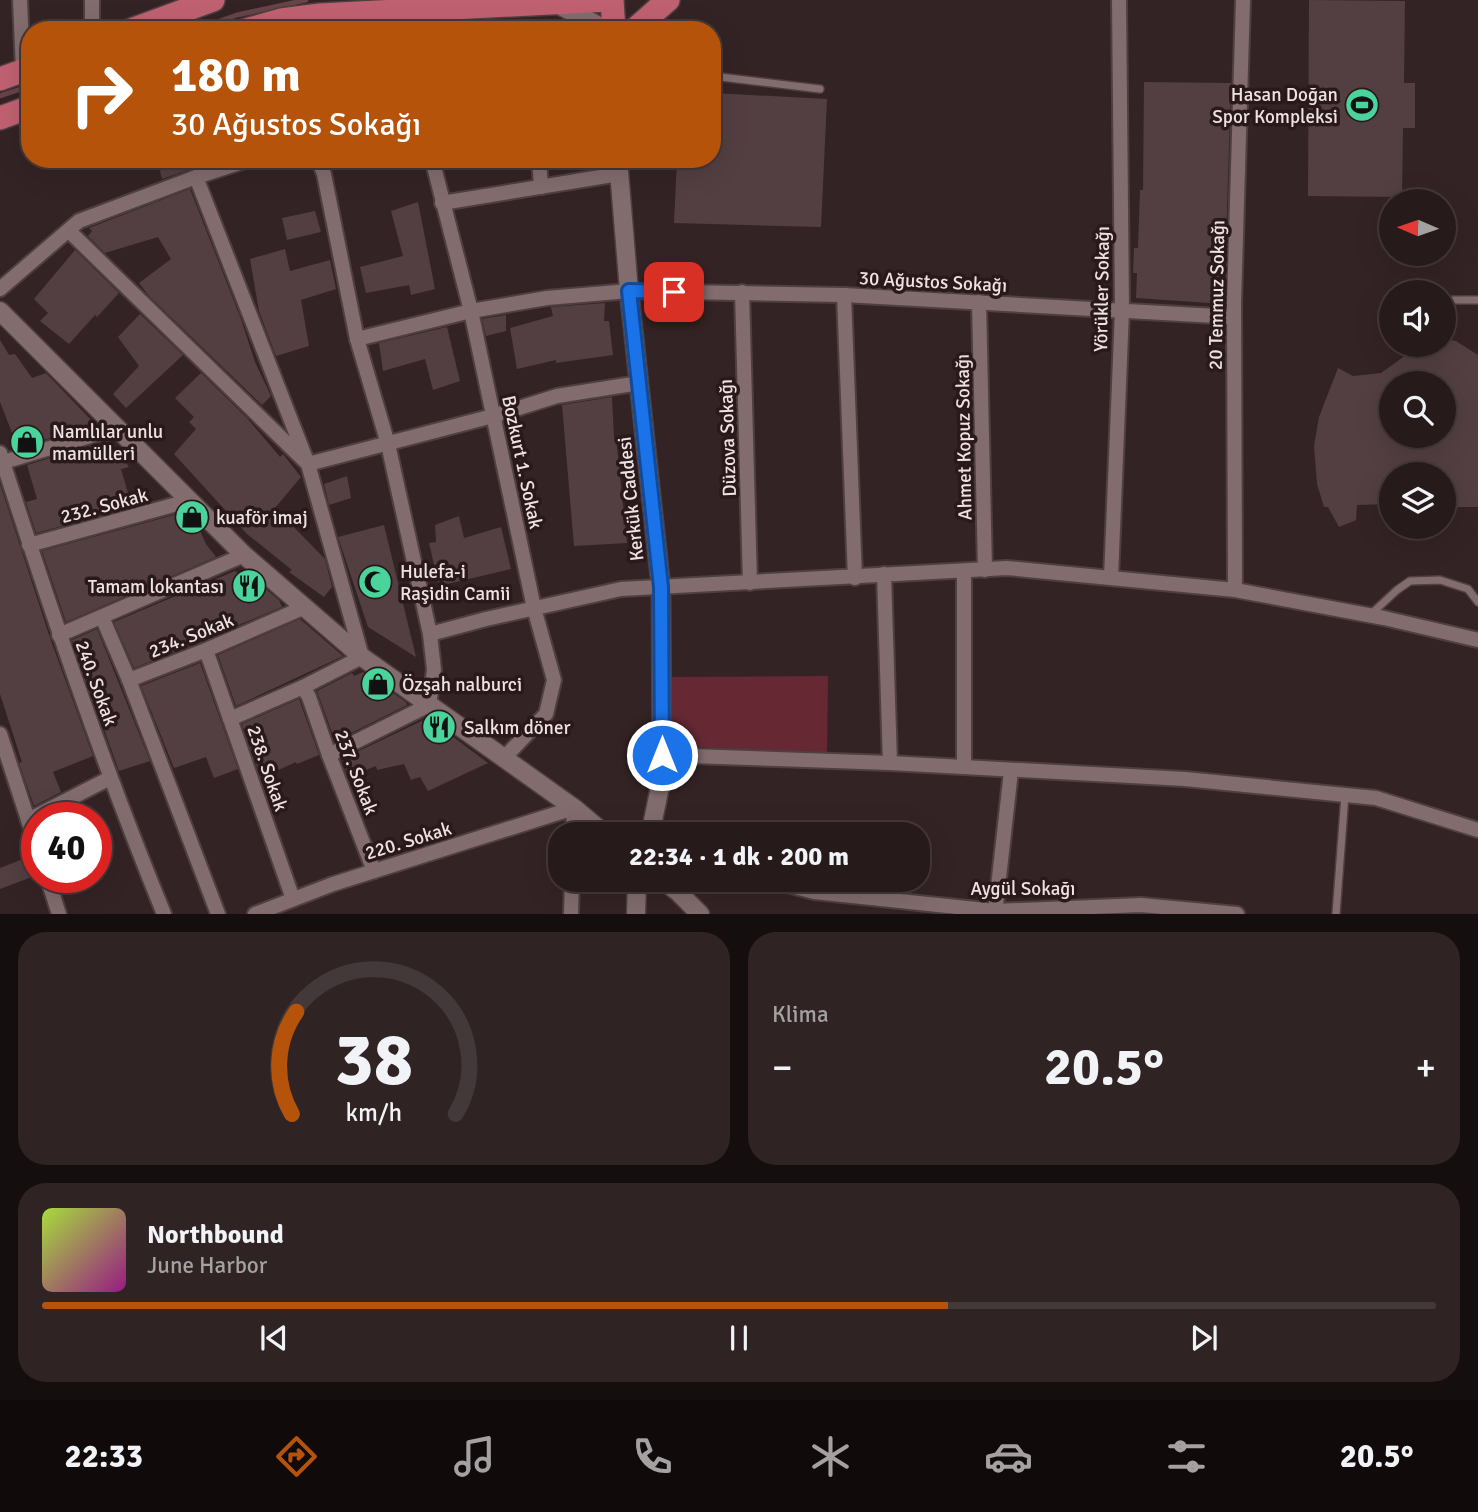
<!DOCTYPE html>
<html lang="tr">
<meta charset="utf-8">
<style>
:root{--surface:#271a1b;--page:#2f2324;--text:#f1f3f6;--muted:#a4a1a3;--line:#43383a;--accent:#b45309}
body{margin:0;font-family:Signika,sans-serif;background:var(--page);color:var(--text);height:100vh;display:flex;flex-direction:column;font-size:26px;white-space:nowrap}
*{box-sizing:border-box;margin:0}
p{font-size:23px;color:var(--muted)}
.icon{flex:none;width:38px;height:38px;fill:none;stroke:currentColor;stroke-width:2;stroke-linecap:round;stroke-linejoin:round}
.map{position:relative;height:914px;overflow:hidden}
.details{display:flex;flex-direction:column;gap:18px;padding:18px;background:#150e0f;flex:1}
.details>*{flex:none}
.banner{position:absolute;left:21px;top:21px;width:700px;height:147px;border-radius:28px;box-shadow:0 7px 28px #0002,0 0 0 2px var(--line);background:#b45309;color:#fff;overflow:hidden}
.needle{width:46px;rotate:272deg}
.fabs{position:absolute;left:1379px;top:189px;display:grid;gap:14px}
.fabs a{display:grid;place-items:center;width:77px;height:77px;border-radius:50%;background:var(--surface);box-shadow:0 7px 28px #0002,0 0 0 2px var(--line);font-size:35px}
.speed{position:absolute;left:21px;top:802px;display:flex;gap:14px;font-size:35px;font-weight:700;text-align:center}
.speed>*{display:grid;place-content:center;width:91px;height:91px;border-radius:50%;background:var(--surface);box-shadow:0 7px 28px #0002,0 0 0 2px var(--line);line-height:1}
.speed .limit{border:10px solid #d22;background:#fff;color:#111}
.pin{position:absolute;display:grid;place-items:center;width:60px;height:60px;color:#fff;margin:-30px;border-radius:14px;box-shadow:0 4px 10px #0006}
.me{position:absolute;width:77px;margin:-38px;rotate:0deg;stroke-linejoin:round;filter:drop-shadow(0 0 5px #0008)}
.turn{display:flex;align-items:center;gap:24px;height:147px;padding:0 35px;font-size:32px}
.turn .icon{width:91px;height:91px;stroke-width:2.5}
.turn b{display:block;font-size:49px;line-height:60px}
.big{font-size:52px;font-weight:700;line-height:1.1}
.details .widget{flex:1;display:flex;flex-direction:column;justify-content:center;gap:10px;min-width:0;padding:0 24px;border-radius:28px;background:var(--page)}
.details .dial{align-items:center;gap:0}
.dial svg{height:182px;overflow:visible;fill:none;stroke:var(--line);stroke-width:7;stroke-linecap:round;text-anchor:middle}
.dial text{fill:var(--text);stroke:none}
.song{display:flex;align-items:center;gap:21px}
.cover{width:84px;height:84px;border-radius:10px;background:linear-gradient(135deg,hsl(80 70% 55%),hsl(310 70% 35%))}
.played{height:7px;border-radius:4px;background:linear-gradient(90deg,var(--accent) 65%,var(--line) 65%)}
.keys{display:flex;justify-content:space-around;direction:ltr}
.heat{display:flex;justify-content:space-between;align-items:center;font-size:38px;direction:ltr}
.details .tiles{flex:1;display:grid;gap:18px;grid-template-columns:1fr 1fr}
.widget:last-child{grid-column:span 2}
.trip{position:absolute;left:548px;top:822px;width:382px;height:70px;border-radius:28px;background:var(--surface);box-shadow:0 7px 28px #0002,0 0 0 2px var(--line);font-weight:700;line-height:70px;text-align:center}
.dock{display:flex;height:112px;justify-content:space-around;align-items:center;background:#100a0b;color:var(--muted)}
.dock .icon{width:49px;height:49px}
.dock .on{color:var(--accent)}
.dock b{font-size:32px;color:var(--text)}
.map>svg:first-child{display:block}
.green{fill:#662933}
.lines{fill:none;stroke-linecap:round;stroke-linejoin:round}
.stream{stroke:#664449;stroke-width:5}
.building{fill:#533f41;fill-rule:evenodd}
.service-casing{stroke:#4e3f40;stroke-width:10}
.minor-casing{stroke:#4e3f40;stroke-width:18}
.tertiary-casing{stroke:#4e3f40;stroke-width:21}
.primary-casing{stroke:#4e3f40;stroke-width:26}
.service{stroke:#826c6e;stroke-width:7}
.minor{stroke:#826c6e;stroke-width:14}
.tertiary{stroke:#826c6e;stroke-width:18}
.primary{stroke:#c06171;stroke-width:23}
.route-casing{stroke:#114b97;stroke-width:18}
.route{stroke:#1a73e8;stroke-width:12}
.labels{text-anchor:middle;stroke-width:7;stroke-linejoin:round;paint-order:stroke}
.poi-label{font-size:19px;fill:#efe2e3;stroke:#2a191b;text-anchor:start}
.street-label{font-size:19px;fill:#efe2e3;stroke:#2a191b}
</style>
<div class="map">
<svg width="1478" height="914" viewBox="0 0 1478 914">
<rect width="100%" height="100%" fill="#342324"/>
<path class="green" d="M828,676L827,754L678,746L672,742L669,736L670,677Z"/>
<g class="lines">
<g class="stream">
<path d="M194,30L237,15L306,0"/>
<path d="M0,96L30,86"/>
</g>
</g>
<g class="building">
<path d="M1309,0L1405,1L1404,83H1415V128H1403L1402,197L1308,196Z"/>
<path d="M1144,82L1231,83L1224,304L1136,298L1137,273H1133L1134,248H1138L1140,190H1143Z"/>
<path d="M712,93L827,99L821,227L674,223L677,159H712Z"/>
<path d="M157,159H185L188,170L162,179Z"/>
<path d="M190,189L241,319L255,362L271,396L262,405L149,296L139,283L171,259L158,237L105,253L88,236L92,231L89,228Z"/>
<path d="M418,202L435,289L411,295L409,285L366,293L360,267L403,256L391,211Z"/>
<path d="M315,211L321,232L287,240L282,218Z"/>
<path d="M285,249L290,271L330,260L336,289L301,300L309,346L276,356L259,311L250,259Z"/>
<path d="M75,250L119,293L97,317L95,315L69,344L40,321L48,313L34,299Z"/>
<path d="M605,303L604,321H609L613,355L556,363V360L517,369L510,328L553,316L551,307Z"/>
<path d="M140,314L183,355L126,408L113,394L139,366L118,337Z"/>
<path d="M506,315V331L486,336L482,319Z"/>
<path d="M447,327L460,381L433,390L425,359L383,371L379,343Z"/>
<path d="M1444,339L1456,341L1478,355V507H1459L1444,513V474H1391V504L1357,505L1356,520L1339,527L1328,507H1324L1317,484L1314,446L1319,417L1338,368L1353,376L1381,373L1413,350L1427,345H1444ZM1391,383H1444V436H1391Z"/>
<path d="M0,340L9,355L15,354L32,378L46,373L95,424L18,448L0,402Z"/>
<path d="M201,373L247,418L280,457L283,454L301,477L275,508L325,559L332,587L324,597L289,572L292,570L247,534L174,454L196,429L189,422L194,417L175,398Z"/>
<path d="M612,397L614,438H616L627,543L574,546L562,405Z"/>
<path d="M108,441H111L129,467L121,469L132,507L36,533L26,502L37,499L27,465Z"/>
<path d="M347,476L351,498L329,505L324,484Z"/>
<path d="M0,484L50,638L93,756L53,772L61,792L34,806L19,763L22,762L0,694Z"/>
<path d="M185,512L197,524L206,544L216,557L66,622L42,551Z"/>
<path d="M459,516L464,538L501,527L511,569L439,586L429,543L436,542L435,525Z"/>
<path d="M384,525L416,657L368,627L338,537Z"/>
<path d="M235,571L255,588L261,585L279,600L282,607L134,668L114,622Z"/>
<path d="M300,619L343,656L236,706L218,655Z"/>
<path d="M97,629L150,761L119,771L72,640Z"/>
<path d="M200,663L238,769L214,778L206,757L174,768L141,686Z"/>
<path d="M363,672L406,702L407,705L335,741L317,691L352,673L354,676Z"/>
<path d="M299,699L319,755L297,764L296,762L261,778L242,724Z"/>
<path d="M428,718L488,763L428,791L420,777L411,780L404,764L377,770L376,766L348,777L342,759Z"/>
<path d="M31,856L37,875L0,889V868Z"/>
</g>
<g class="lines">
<g class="service-casing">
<g id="service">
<path d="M712,76L820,89"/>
<path d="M1453,300H1478"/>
<path d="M1370,615L1397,590L1410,581L1440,580L1468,589L1478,602"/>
<path d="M1336,914L1345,795"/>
</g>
</g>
<g class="minor-casing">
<g id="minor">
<path d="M20,0L23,71"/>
<path d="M397,13L401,30"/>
<path d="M92,30V0"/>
<path d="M318,159L324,174L357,339L388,444L430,634L434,670L429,705L329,755"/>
<path d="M432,159L471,311L534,608L554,680L546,714L504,758"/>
<path d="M539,159L541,187"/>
<path d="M196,177L308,464L362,657L303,687L230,719"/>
<path d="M442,203L619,174"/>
<path d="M69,231L308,464L493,416L557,396L639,383"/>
<path d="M0,289L79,221L196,177L251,159"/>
<path d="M742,292L750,583"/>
<path d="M844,295L855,578"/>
<path d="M979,302L985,570"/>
<path d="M357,339L471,311L547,298L629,291L844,295L1234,317"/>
<path d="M0,453C50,608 102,763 164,914"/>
<path d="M0,463L117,428"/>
<path d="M29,545L188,501"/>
<path d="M964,571V767"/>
<path d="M884,574L890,763"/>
<path d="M1111,578L1122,311L1119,0"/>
<path d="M1235,590L1234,303L1243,0"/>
<path d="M102,617L129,680L218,914"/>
<path d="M430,634L486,619L621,589L1007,568L1235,590L1384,618L1478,640"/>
<path d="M59,635L244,555"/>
<path d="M206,650L293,899"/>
<path d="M129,680L206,650L305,607"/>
<path d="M303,687L309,697L329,755L374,871"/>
<path d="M0,734L37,847"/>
<path d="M662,755L890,763L1185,779L1376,798L1478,830"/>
<path d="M28,820L110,778"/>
<path d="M47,877L59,914"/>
<path d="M769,880L814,892L995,911L1141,905L1237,914"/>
<path d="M255,914L333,884L574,808L573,835"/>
<path d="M571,914L572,880"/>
<path d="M995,914L1011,771"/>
</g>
</g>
<g class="tertiary-casing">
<g id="tertiary">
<path d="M555,3L599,26L602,30"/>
<path d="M618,159L629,291L661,587L662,777L650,835"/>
<path d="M0,311L244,555L362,657L574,808L606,835"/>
<path d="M663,880L678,892L700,914"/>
<path d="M636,914L637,880"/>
</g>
</g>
<g class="primary-casing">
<g id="primary">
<path d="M612,0L614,30"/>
<path d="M131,30L213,0"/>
<path d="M246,30L281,20L320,15L608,0"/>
<path d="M634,30L668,0"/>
<path d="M0,79L30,68"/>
<path d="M0,118L30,107"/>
</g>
</g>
<use href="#service" class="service"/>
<use href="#minor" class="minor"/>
<use href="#tertiary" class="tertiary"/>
<use href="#primary" class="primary"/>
</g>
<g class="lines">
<g class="route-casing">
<path id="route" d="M662,755L661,587L629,291L674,292"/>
</g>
<use href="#route" class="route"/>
</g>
<defs>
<g id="stadium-disc" transform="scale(1.75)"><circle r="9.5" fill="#4ad49c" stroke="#2a191b"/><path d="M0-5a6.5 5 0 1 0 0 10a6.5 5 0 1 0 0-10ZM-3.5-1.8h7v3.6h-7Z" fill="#111"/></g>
<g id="shop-disc" transform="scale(1.75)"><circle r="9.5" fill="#4ad49c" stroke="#2a191b"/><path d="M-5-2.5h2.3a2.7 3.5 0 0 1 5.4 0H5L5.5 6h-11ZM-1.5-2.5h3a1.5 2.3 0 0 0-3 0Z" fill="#111"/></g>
<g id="mosque-disc" transform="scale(1.75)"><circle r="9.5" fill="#4ad49c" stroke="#2a191b"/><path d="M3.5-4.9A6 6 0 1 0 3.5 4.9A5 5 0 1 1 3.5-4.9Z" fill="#111"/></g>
<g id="restaurant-disc" transform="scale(1.75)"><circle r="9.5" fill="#4ad49c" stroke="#2a191b"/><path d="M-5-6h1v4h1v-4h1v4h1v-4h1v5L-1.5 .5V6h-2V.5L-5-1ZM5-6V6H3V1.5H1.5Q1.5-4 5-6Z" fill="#111"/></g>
</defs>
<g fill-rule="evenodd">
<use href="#stadium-disc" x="1362" y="105"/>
<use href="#shop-disc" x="27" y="442"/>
<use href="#shop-disc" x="192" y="517"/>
<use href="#mosque-disc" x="375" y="582"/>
<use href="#restaurant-disc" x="249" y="586"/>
<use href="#shop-disc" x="378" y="684"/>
<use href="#restaurant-disc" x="439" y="727"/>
</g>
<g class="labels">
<g class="poi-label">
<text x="1338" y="101" text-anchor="end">Hasan Doğan<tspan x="1338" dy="22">Spor Kompleksi</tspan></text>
<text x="52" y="438">Namlılar unlu<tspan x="52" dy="22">mamülleri</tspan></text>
<text x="216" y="524">kuaför imaj</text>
<text x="400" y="578">Hulefa-i<tspan x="400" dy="22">Raşidin Camii</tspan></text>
<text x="224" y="593" text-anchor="end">Tamam lokantası</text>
<text x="402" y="691">Özşah nalburci</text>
<text x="464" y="734">Salkım döner</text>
</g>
<g class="street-label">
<text transform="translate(933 281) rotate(3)" y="7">30 Ağustos Sokağı</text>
<text transform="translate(1101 289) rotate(-89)" y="7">Yörükler Sokağı</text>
<text transform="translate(1216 295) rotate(-89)" y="7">20 Temmuz Sokağı</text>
<text transform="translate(963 437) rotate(-91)" y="7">Ahmet Kopuz Sokağı</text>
<text transform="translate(727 438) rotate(-92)" y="7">Düzova Sokağı</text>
<text transform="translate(523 462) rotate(78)" y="7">Bozkurt 1. Sokak</text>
<text transform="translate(630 499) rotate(-96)" y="7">Kerkük Caddesi</text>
<text transform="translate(104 505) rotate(-15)" y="7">232. Sokak</text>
<text transform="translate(191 635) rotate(-22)" y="7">234. Sokak</text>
<text transform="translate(97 683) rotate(70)" y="7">240. Sokak</text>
<text transform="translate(268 768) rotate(71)" y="7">238. Sokak</text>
<text transform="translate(357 772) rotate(69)" y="7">237. Sokak</text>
<text transform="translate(408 840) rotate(-17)" y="7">220. Sokak</text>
<text x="1023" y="895">Aygül Sokağı</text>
</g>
</g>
</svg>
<div class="fabs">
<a><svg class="needle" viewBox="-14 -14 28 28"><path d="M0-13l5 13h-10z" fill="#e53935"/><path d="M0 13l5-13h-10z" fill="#a4a1a3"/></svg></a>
<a><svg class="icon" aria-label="sound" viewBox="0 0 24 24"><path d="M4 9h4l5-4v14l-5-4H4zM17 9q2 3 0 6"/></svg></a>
<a><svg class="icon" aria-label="search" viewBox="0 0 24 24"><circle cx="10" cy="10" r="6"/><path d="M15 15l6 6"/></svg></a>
<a><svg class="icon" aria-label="layers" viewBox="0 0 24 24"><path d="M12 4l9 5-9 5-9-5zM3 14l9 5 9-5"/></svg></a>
</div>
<div class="speed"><div class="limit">40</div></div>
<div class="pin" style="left:674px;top:292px;background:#d93025"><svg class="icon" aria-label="arrive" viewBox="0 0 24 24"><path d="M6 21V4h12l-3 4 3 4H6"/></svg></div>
<svg class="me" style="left:662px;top:755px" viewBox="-20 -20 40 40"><circle r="17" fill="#1a73e8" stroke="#fff" stroke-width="3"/><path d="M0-11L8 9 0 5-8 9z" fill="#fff"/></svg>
<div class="trip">22:34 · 1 dk · 200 m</div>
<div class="banner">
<div class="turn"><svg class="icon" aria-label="right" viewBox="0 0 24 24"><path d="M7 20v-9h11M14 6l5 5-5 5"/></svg><div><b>180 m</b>30 Ağustos Sokağı</div></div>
</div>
</div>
<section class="details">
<div class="tiles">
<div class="widget dial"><svg viewBox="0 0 100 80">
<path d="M14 69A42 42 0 1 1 86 69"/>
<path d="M14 69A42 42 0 0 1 16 24" stroke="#b45309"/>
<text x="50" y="56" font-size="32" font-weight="700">38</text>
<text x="50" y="72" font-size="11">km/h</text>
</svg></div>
<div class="widget"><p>Klima</p>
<div class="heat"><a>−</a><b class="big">20.5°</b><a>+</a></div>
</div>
<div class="widget">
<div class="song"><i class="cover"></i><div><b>Northbound</b><p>June Harbor</p></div></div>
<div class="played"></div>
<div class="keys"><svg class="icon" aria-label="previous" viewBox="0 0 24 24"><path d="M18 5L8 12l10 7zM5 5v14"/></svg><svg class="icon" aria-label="pause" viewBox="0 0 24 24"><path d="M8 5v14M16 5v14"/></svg><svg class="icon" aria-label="next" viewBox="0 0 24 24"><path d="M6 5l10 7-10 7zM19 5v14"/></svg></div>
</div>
</div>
</section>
<nav class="dock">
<b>22:33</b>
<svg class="icon on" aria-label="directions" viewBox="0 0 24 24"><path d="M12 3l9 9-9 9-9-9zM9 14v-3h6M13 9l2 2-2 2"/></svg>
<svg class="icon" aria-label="music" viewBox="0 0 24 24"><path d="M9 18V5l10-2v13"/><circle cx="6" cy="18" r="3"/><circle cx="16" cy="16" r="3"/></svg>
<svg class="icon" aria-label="phone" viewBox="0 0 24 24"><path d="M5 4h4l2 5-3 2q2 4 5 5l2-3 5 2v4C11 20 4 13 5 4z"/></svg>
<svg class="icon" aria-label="climate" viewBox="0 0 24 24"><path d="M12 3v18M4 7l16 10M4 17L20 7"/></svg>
<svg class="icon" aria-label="car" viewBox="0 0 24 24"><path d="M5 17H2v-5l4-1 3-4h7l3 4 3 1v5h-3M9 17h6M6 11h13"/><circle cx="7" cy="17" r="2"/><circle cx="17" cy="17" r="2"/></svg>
<svg class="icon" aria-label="filters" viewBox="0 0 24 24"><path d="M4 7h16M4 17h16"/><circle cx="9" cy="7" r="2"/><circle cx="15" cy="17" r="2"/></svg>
<b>20.5°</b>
</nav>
